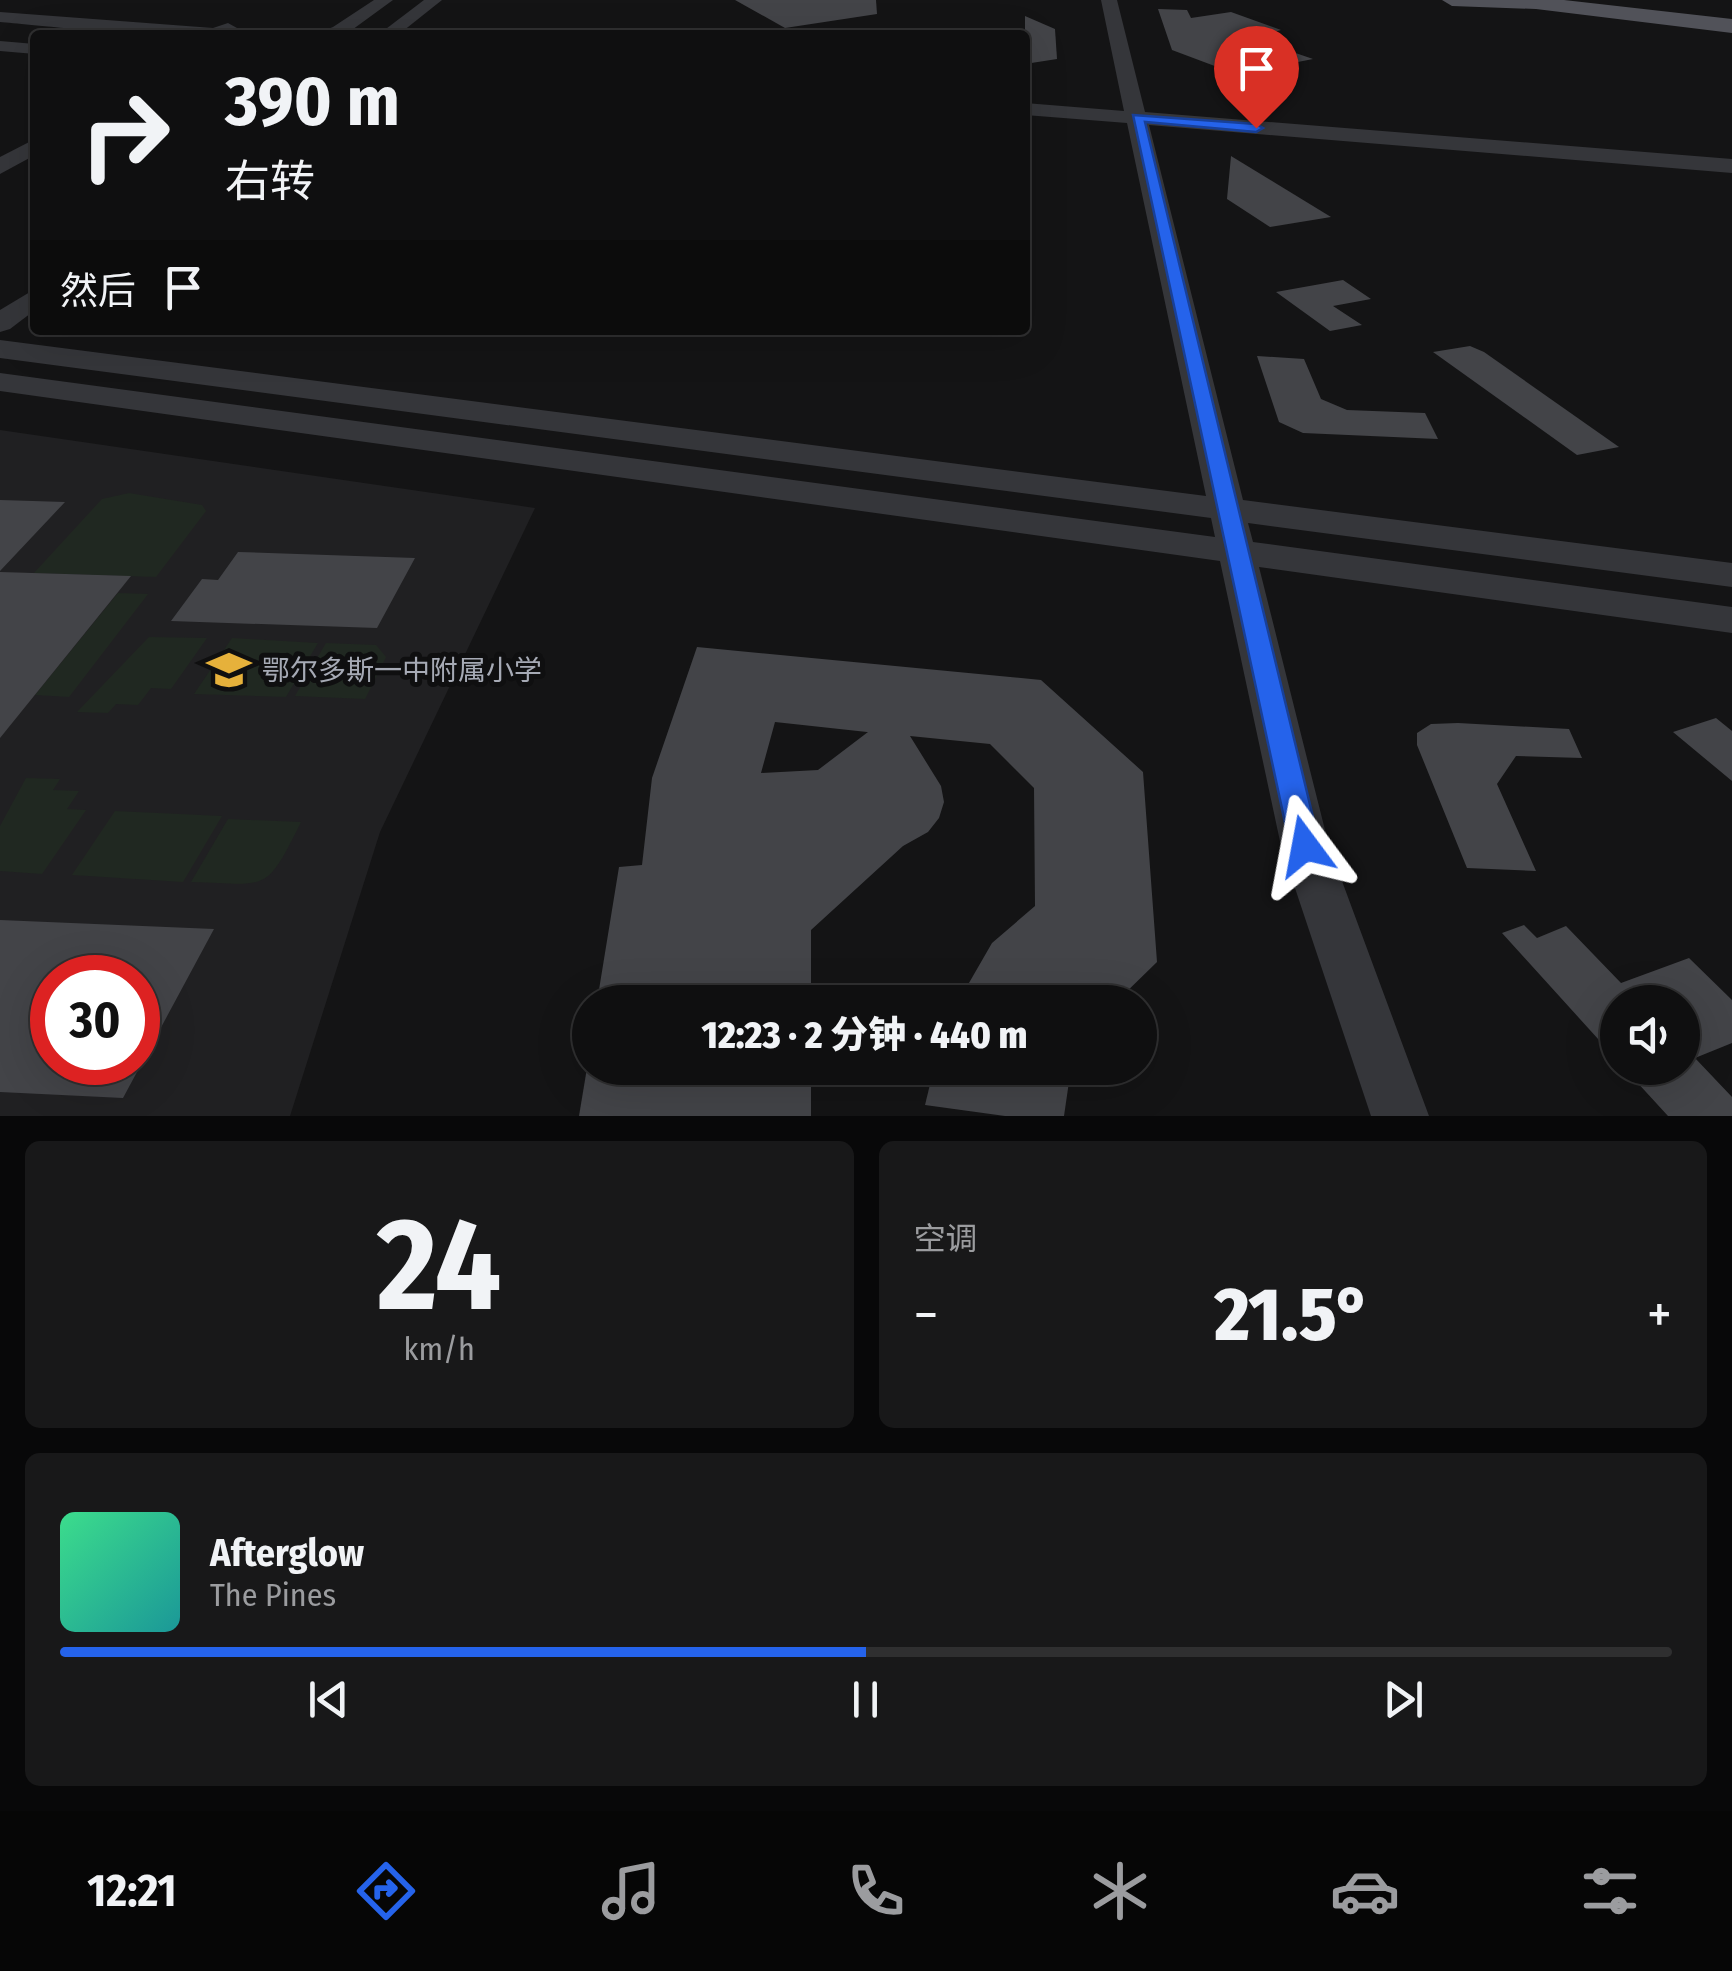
<!DOCTYPE html>
<html lang="zh">
<meta charset="utf-8">
<style>
:root{--surface:#0f0f10;--page:#181819;--text:#f1f3f6;--muted:#9b9c9f;--line:#2f2f30;--accent:#2563eb}
body{margin:0;font-family:"Fira Sans Condensed","Noto Sans SC",sans-serif;background:var(--page);color:var(--text);height:100vh;display:flex;flex-direction:column;font-size:38px;white-space:nowrap}
*{box-sizing:border-box;margin:0}
p{font-size:32px;color:var(--muted)}
.icon{flex:none;width:55px;height:55px;fill:none;stroke:currentColor;stroke-width:2;stroke-linecap:round;stroke-linejoin:round}
.map{position:relative;height:1116px;overflow:hidden}
.sheet{display:flex;flex-direction:column;gap:25px;padding:25px;background:#080809;flex:1}
.sheet>*{flex:none}
.banner{position:absolute;left:30px;top:30px;width:1000px;height:305px;border-radius:10px;box-shadow:0 10px 40px #0002,0 0 0 2px var(--line);background:#0f0f10;color:var(--text);overflow:hidden}
.controls{position:absolute;left:1600px;top:985px;display:grid;gap:20px}
.controls a{display:grid;place-items:center;width:100px;height:100px;border-radius:50%;background:var(--surface);box-shadow:0 10px 40px #0002,0 0 0 2px var(--line);font-size:50px}
.speed{position:absolute;left:30px;top:955px;display:flex;gap:20px;font-size:50px;font-weight:700;text-align:center}
.speed>*{display:grid;place-content:center;width:130px;height:130px;border-radius:50%;background:var(--surface);box-shadow:0 10px 40px #0002,0 0 0 2px var(--line);line-height:1}
.speed .limit{border:15px solid #d22;background:#fff;color:#111}
.pin{position:absolute;display:grid;place-items:center;width:85px;height:85px;color:#fff;margin:-102px -42px;border-radius:50% 50% 50% 0;rotate:-45deg;box-shadow:0 0 10px #0007}
.pin .icon{rotate:45deg}
.me{position:absolute;width:110px;margin:-55px;rotate:347deg;stroke-linejoin:round;filter:drop-shadow(0 0 8px #0008)}
.turn{display:flex;align-items:center;gap:35px;height:210px;padding:0 30px;font-size:45px}
.turn .icon{width:130px;height:130px;stroke-width:2.5}
.turn b{display:block;font-size:70px;line-height:85px}
.then{display:flex;align-items:center;height:95px;padding:0 30px;background:#0003;gap:20px;font-size:38px}
.big{font-size:75px;font-weight:800;line-height:1.1}
.sheet .tile{flex:1;display:flex;flex-direction:column;justify-content:center;gap:15px;min-width:0;padding:0 35px;border-radius:15px;background:var(--page)}
.sheet .dial{align-items:center;gap:0}
.dial b{font-size:130px;line-height:1}
.song{display:flex;align-items:center;gap:30px}
.cover{width:120px;height:120px;border-radius:15px;background:linear-gradient(135deg,hsl(150 70% 55%),hsl(180 70% 35%))}
.played{height:10px;border-radius:5px;background:linear-gradient(90deg,var(--accent) 50%,var(--line) 50%)}
.keys{display:flex;justify-content:space-around;direction:ltr}
.heat{display:flex;justify-content:space-between;align-items:center;font-size:55px;direction:ltr}
.sheet .tiles{flex:1;display:grid;gap:25px;grid-template-columns:1fr 1fr}
.tile:last-child{grid-column:span 2}
.trip{position:absolute;left:572px;top:985px;width:585px;height:100px;border-radius:50px;background:var(--surface);box-shadow:0 10px 40px #0002,0 0 0 2px var(--line);font-weight:800;line-height:100px;text-align:center}
.dock{display:flex;height:160px;justify-content:space-around;align-items:center;background:#060606;color:var(--muted)}
.dock .icon{width:70px;height:70px}
.dock .current{color:var(--accent)}
.dock b{font-size:45px;color:var(--text)}
.map>svg:first-child{display:block}
.built{fill:#202022;fill-rule:evenodd}
.green{fill:#202821}
.building{fill:#434448;fill-rule:evenodd}
.lines{fill:none;stroke-linecap:round;stroke-linejoin:round}
.minor{fill:#35363a;fill-rule:evenodd}
.major{fill:#515259;fill-rule:evenodd}
.route{fill:#2563eb;stroke:#184099;stroke-width:2.5}
.labels{text-anchor:middle;stroke-width:10;stroke-linejoin:round;paint-order:stroke}
.poi-label{font-size:28px;fill:#a6aab5;stroke:#0f0f10;text-anchor:start}
</style>
<div class="map">
<svg width="1732" height="1116" viewBox="0 0 1732 1116">
<rect width="100%" height="100%" fill="#141415"/>
<path class="built" d="M0,430L535,508L380,832L290,1116H0ZM52,978H138V1062H52Z"/>
<g class="green">
<path d="M129,493L202,505L206,511L156,577L34,573L102,499Z"/>
<path d="M118,593L148,594L69,697L35,695Z"/>
<path d="M149,637L207,638L171,689L151,688L138,705L116,704L108,713L77,712Z"/>
<path d="M232,638L317,643H318L286,697L194,694Z"/>
<path d="M326,643L376,645L386,657L365,699L295,696Z"/>
<path d="M26,778L60,779L53,790L79,791L67,809L86,810L42,874L0,871V826Z"/>
<path d="M115,811L222,816L183,882L72,875Z"/>
<path d="M228,819L301,822C265,895 268,884 191,882Z"/>
</g>
<g class="building">
<path d="M735,0H876L877,14L785,28Z"/>
<path d="M1158,9L1187,10L1191,18L1231,12L1281,30L1252,38L1313,59L1236,74L1172,50Z"/>
<path d="M1025,16L1055,29L1057,59L1025,64Z"/>
<path d="M1231,156L1331,217L1270,227L1227,199Z"/>
<path d="M1343,280L1371,299L1333,306L1362,325L1330,331L1276,292Z"/>
<path d="M1470,346L1484,352L1619,447L1577,455L1433,352Z"/>
<path d="M1257,356L1304,359L1321,399L1347,410L1425,413L1438,439L1303,433L1279,422Z"/>
<path d="M0,500L65,502L0,571Z"/>
<path d="M238,552L415,558L377,628L171,621L202,579L218,580Z"/>
<path d="M0,572L131,576L0,738Z"/>
<path d="M697,647L1041,680L1143,772L1157,962L1116,1002H958L992,943L1035,906L1034,788L990,744L910,736L941,786L944,802L939,818L928,832L903,846L811,930V1002H597L619,867L642,865L652,778ZM775,722L867,732H868L818,770L761,773Z"/>
<path d="M1716,718L1732,731V781L1673,732Z"/>
<path d="M1458,723L1569,729L1582,758L1516,756L1497,784L1536,871L1467,868L1417,745V733L1431,724Z"/>
<path d="M0,920L214,929L123,1098L0,1092ZM52,978H138V1062H52Z"/>
<path d="M1524,925L1537,938L1566,926L1621,983L1689,958L1732,1000V1043L1695,1058L1732,1097V1116H1668L1624,1068H1682V1002H1618V1061L1502,933Z"/>
<path d="M587,1068H811V1116H579Z"/>
<path d="M934,1068H1071L1064,1116H1005L925,1105Z"/>
</g>
<g class="lines">
<g class="minor">
<path d="M374,0H393L345,35H312L333,27Z"/>
<path d="M424,0H442L398,35H378Z"/>
<path d="M1101,0H1117L1145,112L1732,159V173L1149,125L1243,500L1732,563V587L1248,523L1253,542L1732,607V633L1259,567L1329,846L1429,1116H1371L1281,846L1220,561L0,391V373L1215,537L1211,518L0,358V340L1206,496L1127,123L1025,115V103L1124,111Z"/>
<path d="M0,12L213,28L228,23L237,28C215,46 38,25 0,22Z"/>
<path d="M0,41L35,44V54L0,51Z"/>
<path d="M35,139V155L0,174V157Z"/>
<path d="M35,289V310L10,329L0,332V310Z"/>
</g>
<path class="major" d="M1442,0H1564L1732,19V33L1536,9L1452,6Z"/>
</g>
<path class="route" d="M1133,115L1256,124L1263,128L1256,132L1145,122L1320,846L1315,855L1305,858L1295,855L1290,846Z"/>
<defs>
<g id="school-bare" transform="scale(3.45)"><path d="M0-5L7-2L0 1L-7-2ZM-4 1L0 2.5L4 1V4Q0 6-4 4Z" fill="#e6b13b" stroke="#0f0f10" stroke-width="2.5" paint-order="stroke"/></g>
</defs>
<g fill-rule="evenodd">
<use href="#school-bare" x="229" y="670"/>
</g>
<g class="labels">
<g class="poi-label">
<text x="262" y="680">鄂尔多斯一中附属小学</text>
</g>
</g>
</svg>
<div class="controls">
<a><svg class="icon" aria-label="sound" viewBox="0 0 24 24"><path d="M4 9h4l5-4v14l-5-4H4zM17 9q2 3 0 6"/></svg></a>
</div>
<div class="speed"><div class="limit">30</div></div>
<div class="pin" style="left:1256px;top:128px;background:#d93025"><svg class="icon" aria-label="arrive" viewBox="0 0 24 24"><path d="M6 21V4h12l-3 4 3 4H6"/></svg></div>
<svg class="me" style="left:1305px;top:846px" viewBox="-20 -20 40 40"><path d="M0-17L14 15 0 8-14 15z" fill="#2563eb" stroke="#fff" stroke-width="4"/></svg>
<div class="trip">12:23 · 2 分钟 · 440 m</div>
<div class="banner">
<div class="turn"><svg class="icon" aria-label="right" viewBox="0 0 24 24"><path d="M7 20v-9h11M14 6l5 5-5 5"/></svg><div><b>390 m</b>右转</div></div>
<div class="then">然后<svg class="icon" aria-label="arrive" viewBox="0 0 24 24"><path d="M6 21V4h12l-3 4 3 4H6"/></svg></div>
</div>
</div>
<section class="sheet">
<div class="tiles">
<div class="tile dial"><b>24</b><p>km/h</p></div>
<div class="tile"><p>空调</p>
<div class="heat"><a>−</a><b class="big">21.5°</b><a>+</a></div>
</div>
<div class="tile">
<div class="song"><i class="cover"></i><div><b>Afterglow</b><p>The Pines</p></div></div>
<div class="played"></div>
<div class="keys"><svg class="icon" aria-label="previous" viewBox="0 0 24 24"><path d="M18 5L8 12l10 7zM5 5v14"/></svg><svg class="icon" aria-label="pause" viewBox="0 0 24 24"><path d="M8 5v14M16 5v14"/></svg><svg class="icon" aria-label="next" viewBox="0 0 24 24"><path d="M6 5l10 7-10 7zM19 5v14"/></svg></div>
</div>
</div>
</section>
<nav class="dock">
<b>12:21</b>
<svg class="icon current" aria-label="directions" viewBox="0 0 24 24"><path d="M12 3l9 9-9 9-9-9zM9 14v-3h6M13 9l2 2-2 2"/></svg>
<svg class="icon" aria-label="music" viewBox="0 0 24 24"><path d="M9 18V5l10-2v13"/><circle cx="6" cy="18" r="3"/><circle cx="16" cy="16" r="3"/></svg>
<svg class="icon" aria-label="phone" viewBox="0 0 24 24"><path d="M5 4h4l2 5-3 2q2 4 5 5l2-3 5 2v4C11 20 4 13 5 4z"/></svg>
<svg class="icon" aria-label="climate" viewBox="0 0 24 24"><path d="M12 3v18M4 7l16 10M4 17L20 7"/></svg>
<svg class="icon" aria-label="car" viewBox="0 0 24 24"><path d="M5 17H2v-5l4-1 3-4h7l3 4 3 1v5h-3M9 17h6M6 11h13"/><circle cx="7" cy="17" r="2"/><circle cx="17" cy="17" r="2"/></svg>
<svg class="icon" aria-label="filters" viewBox="0 0 24 24"><path d="M4 7h16M4 17h16"/><circle cx="9" cy="7" r="2"/><circle cx="15" cy="17" r="2"/></svg>
</nav>
